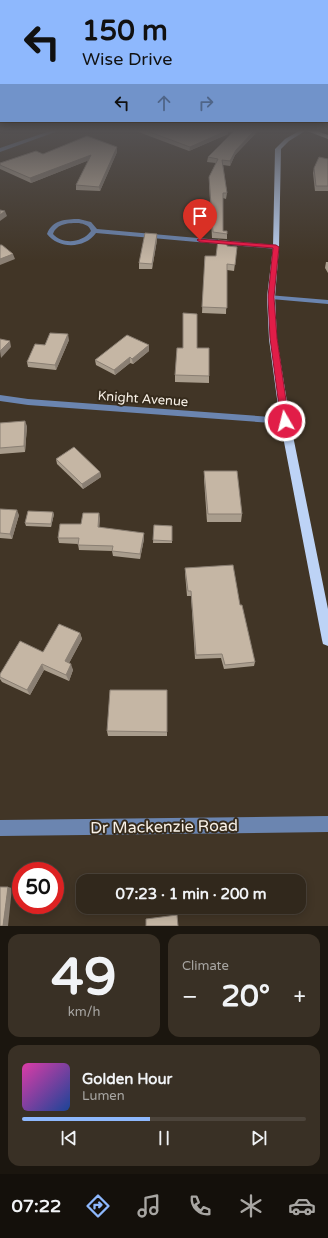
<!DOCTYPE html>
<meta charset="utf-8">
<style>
:root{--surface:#31281c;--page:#393025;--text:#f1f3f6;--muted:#a8a6a3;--line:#4c443b;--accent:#8eb8fd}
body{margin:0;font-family:"Varela Round",sans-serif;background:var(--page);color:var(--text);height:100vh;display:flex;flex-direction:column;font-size:15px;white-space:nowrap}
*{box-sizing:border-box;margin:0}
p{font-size:13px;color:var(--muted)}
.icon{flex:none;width:22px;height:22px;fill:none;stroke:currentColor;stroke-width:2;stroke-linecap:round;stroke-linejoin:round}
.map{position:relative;height:926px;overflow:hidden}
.side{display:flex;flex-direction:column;gap:8px;padding:8px;background:#1b160f;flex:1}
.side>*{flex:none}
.top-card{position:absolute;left:0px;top:0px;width:328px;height:122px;box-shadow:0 2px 10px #0003,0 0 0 1px var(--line);background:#8eb8fd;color:#111;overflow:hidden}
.speed{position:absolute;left:12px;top:862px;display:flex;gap:8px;font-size:20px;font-weight:700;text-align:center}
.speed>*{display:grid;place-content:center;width:52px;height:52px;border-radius:50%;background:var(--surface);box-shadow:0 2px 10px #0003,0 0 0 1px var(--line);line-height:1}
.speed .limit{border:6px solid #d22;background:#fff;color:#111}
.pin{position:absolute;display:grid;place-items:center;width:34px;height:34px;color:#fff;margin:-41px -17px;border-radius:50% 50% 50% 0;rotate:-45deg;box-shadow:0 0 4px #0007}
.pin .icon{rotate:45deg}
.me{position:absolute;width:44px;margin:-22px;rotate:352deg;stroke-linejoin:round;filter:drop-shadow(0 0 3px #0008)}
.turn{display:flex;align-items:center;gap:14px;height:84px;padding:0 16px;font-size:18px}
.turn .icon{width:52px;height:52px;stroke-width:2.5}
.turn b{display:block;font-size:28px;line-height:34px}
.lanes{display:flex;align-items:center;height:38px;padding:0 16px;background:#0003;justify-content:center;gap:20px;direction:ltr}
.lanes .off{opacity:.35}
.big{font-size:30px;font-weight:700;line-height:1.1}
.side .widget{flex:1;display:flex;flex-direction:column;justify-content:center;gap:6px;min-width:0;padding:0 14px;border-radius:12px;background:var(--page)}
.side .dial{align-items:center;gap:0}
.dial b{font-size:52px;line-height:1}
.song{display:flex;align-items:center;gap:12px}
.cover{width:48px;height:48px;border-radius:6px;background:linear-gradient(135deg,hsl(320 70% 55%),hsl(220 70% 35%))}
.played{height:4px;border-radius:2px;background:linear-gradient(90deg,var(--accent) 45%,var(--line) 45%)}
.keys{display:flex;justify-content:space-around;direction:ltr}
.heat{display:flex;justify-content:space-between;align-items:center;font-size:22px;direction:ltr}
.side .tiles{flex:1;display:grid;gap:8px;grid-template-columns:1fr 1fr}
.widget:last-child{grid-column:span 2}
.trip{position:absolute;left:76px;top:874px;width:230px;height:40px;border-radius:12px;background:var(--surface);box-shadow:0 2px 10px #0003,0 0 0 1px var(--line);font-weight:700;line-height:40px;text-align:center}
.tabs{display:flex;height:64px;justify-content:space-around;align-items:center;background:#14100b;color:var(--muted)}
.tabs .icon{width:28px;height:28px}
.tabs .current{color:var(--accent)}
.tabs b{font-size:18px;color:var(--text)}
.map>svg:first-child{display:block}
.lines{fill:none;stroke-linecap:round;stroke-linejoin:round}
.minor{fill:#6b85b0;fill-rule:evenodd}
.major{fill:#bdd3f6;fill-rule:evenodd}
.highway{fill:#efefef;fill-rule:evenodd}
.wall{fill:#a99d8d}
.shaded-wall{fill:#8a7f73}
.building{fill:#c5b6a4;stroke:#8a7f73}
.route{fill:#e11d48;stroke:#92132f}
.labels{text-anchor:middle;stroke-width:4;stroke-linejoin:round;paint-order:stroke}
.street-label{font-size:13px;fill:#f8f1e7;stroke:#362b1c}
.near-street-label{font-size:16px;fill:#f8f1e7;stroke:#362b1c}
</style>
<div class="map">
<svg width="328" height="926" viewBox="0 0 328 926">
<rect width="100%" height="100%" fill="#413526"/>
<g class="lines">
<g class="minor">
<path d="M50,131H58L0,152V148Z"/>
<path d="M79,219L91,222L97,229L276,245L279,247L276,249L96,233C85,249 58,249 47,234C52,220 66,219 79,219ZM79,223C84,224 89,225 91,231C82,243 63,245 53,234C57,223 69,223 79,223Z"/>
<path d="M268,295L328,300V304L271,299H268Z"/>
<path d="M0,395L28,399L285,418L290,421L285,424L28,405L0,401Z"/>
<path d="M328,816V832L0,836V820Z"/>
</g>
<path class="major" d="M299,131H305L289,141L281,149L279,247L275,297L277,339L290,421L328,609V646L323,644L322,640L280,421L269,339L267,297L273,247L275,149L285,139Z"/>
<path class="highway" d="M307,131H317L328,135V139Z"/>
</g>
<g class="wall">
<path d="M136,131H228V134L189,151Z"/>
<path d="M256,133L235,155L230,166L223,165L227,193L226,199L223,198V231H227V239L212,238L209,182V177L216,163L207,162L208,157Z"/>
<path d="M117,147V152L100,191L76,190V185L89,160L31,183L0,169V163L43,154Z"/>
<path d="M328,159V191H315L313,173L314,168Z"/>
<path d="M157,234V240L152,269H139V263Z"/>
<path d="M227,246L237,247L234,271L227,270L226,314L202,313L205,256H216Z"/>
<path d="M326,262H328V273L325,268Z"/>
<path d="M69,340L56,370L28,367L27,362L45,345Z"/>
<path d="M197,348L209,376V383L175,382V375Z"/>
<path d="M149,351L133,364L130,363L115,375L96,365L95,360Z"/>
<path d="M0,423L27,426L25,452L0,454Z"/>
<path d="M56,459L100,472L101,477L83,489L57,464Z"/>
<path d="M204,471L242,514L241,522H207L204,479Z"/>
<path d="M0,509L19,515L12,539L0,538Z"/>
<path d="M54,514L51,527L26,526L25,523Z"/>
<path d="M100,518L99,527L144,539L140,559L113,556L112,551L79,550L78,544L59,543L58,538L81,524Z"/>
<path d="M154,525L172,526V543H153Z"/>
<path d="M185,568L240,605L255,662L254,666L224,669L221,658L195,659L191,596H187L185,573Z"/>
<path d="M80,633L82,639L69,663L73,670L69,681L44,670L30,695L2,682L0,679V674Z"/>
<path d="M167,690V736H108L107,731Z"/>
</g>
<g class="shaded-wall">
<path d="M226,131H228V134L189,151L190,147Z"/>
<path d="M254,131H257L256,133L235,155L230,166V161L236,150Z"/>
<path d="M117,147V152L100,191L99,187Z"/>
<path d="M91,155L92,159L31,183L30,178Z"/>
<path d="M5,211L7,216L0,221V215Z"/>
<path d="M157,234V240L152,269V264Z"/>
<path d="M13,254L15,259L0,265V259Z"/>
<path d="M68,334L69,340L56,370L55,365Z"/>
<path d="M10,341L11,347L1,358L0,351Z"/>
<path d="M149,345V351L133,364L132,359Z"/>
<path d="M130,357V363L115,375L114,370Z"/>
<path d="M25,421L27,426L25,452L24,446Z"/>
<path d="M100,472L101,477L83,489L82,484Z"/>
<path d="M17,510L19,515L12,539L10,534Z"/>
<path d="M53,512L54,514L51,527V524Z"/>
<path d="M99,513L100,518L99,532L98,527Z"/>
<path d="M144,533V539L140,559V554Z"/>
<path d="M80,633L82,639L67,667L65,661Z"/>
<path d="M42,664L44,670L30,695L27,690Z"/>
<path d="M71,664L73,670L69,681L66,675Z"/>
<path d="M8,887L12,888L8,926H3Z"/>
</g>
<g class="building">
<path d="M147,131H226L190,147Z"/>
<path d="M234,131H254L236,150L230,161L222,160L227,193H223V231H227V234L213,232L209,177L218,159L208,157Z"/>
<path d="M87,136L117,147L99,187L76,185L91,155L30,178L0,165V163L36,151L43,154Z"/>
<path d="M319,157L328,159V186H316L314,168Z"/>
<path d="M0,210L5,211L0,215Z"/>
<path d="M145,233L157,234L152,264L139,263Z"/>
<path d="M218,240L227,241V246L237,247L235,265L227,264V308L202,307L205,256H216Z"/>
<path d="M0,245H2L13,254L0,259Z"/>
<path d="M183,313L197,314V348H209V376L175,375L177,348H183Z"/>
<path d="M50,333L68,334L55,365L27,362L35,344L45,345Z"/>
<path d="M127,335L149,345L132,359L130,357L114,370L95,360Z"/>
<path d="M0,339L10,341L0,351Z"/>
<path d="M25,421L24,446L0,448V423Z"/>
<path d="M74,447L100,472L82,484L56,459Z"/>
<path d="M204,471H237L242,514H208Z"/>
<path d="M0,509L17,510L10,534L0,533Z"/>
<path d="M28,511L53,512L51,524L25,523Z"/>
<path d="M83,513H99L98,527L144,533L140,554L112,551L113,546L78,545L79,538H58L60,524H81Z"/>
<path d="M154,525L172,526V541L153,540Z"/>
<path d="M233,565L240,605H242L255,662L225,665L222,654L196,655L191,591H188L185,568Z"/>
<path d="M59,624L80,633L65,661L71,664L66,675L42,664L27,690L0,677V674L20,641L43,652Z"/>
<path d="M110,690H167V732L107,731Z"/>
<path d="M0,887H8L3,926H0Z"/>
<path d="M177,915L178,926H146V919Z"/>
</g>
<linearGradient id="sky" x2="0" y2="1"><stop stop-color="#241d15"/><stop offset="0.5" stop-color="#545152"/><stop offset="1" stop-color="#545152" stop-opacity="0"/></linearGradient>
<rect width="328" height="261" fill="url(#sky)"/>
<path class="route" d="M198,239L276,245L279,247L274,297L277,338L289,421L288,423L285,424L281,421L270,338L268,297L273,248L200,242L197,240Z"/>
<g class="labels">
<g class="street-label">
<text transform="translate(143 398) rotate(4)" y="5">Knight Avenue</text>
</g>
<g class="near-street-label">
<text transform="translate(164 826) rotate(-1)" y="6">Dr Mackenzie Road</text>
</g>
</g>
</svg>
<div class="speed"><div class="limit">50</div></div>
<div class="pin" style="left:200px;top:240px;background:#d93025"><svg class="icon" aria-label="arrive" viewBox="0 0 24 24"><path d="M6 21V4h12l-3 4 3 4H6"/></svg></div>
<svg class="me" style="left:285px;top:421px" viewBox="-20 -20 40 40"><circle r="17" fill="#e11d48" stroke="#fff" stroke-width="3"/><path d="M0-11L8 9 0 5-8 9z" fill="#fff"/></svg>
<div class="trip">07:23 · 1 min · 200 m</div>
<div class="top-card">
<div class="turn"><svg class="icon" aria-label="left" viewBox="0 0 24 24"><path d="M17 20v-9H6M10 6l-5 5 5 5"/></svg><div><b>150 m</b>Wise Drive</div></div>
<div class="lanes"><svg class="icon" aria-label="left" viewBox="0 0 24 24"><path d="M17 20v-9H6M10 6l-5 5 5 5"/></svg><svg class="icon off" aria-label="ahead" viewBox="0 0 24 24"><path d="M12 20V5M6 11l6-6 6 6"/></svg><svg class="icon off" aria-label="right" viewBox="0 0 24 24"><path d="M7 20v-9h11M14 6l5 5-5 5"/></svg></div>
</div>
</div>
<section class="side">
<div class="tiles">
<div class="widget dial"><b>49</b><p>km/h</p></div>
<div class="widget"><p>Climate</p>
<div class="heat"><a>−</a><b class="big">20°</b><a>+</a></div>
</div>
<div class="widget">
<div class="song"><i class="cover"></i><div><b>Golden Hour</b><p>Lumen</p></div></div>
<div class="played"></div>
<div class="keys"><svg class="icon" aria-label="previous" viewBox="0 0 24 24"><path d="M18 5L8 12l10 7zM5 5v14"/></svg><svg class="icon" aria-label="pause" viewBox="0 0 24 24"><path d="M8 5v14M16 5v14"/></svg><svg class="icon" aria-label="next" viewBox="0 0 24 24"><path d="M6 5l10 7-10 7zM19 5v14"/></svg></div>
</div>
</div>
</section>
<nav class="tabs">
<b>07:22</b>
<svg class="icon current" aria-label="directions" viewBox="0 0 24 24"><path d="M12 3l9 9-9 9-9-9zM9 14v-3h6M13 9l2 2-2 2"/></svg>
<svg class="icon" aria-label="music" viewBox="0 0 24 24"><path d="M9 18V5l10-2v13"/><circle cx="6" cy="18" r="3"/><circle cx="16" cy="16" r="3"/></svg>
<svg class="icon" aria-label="phone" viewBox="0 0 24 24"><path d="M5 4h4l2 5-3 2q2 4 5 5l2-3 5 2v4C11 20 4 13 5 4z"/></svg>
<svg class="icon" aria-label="climate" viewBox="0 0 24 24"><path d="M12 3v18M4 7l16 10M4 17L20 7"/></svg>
<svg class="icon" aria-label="car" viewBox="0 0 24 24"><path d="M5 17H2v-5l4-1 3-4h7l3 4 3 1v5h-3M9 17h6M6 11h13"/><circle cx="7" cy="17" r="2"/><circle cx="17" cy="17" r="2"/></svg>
</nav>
